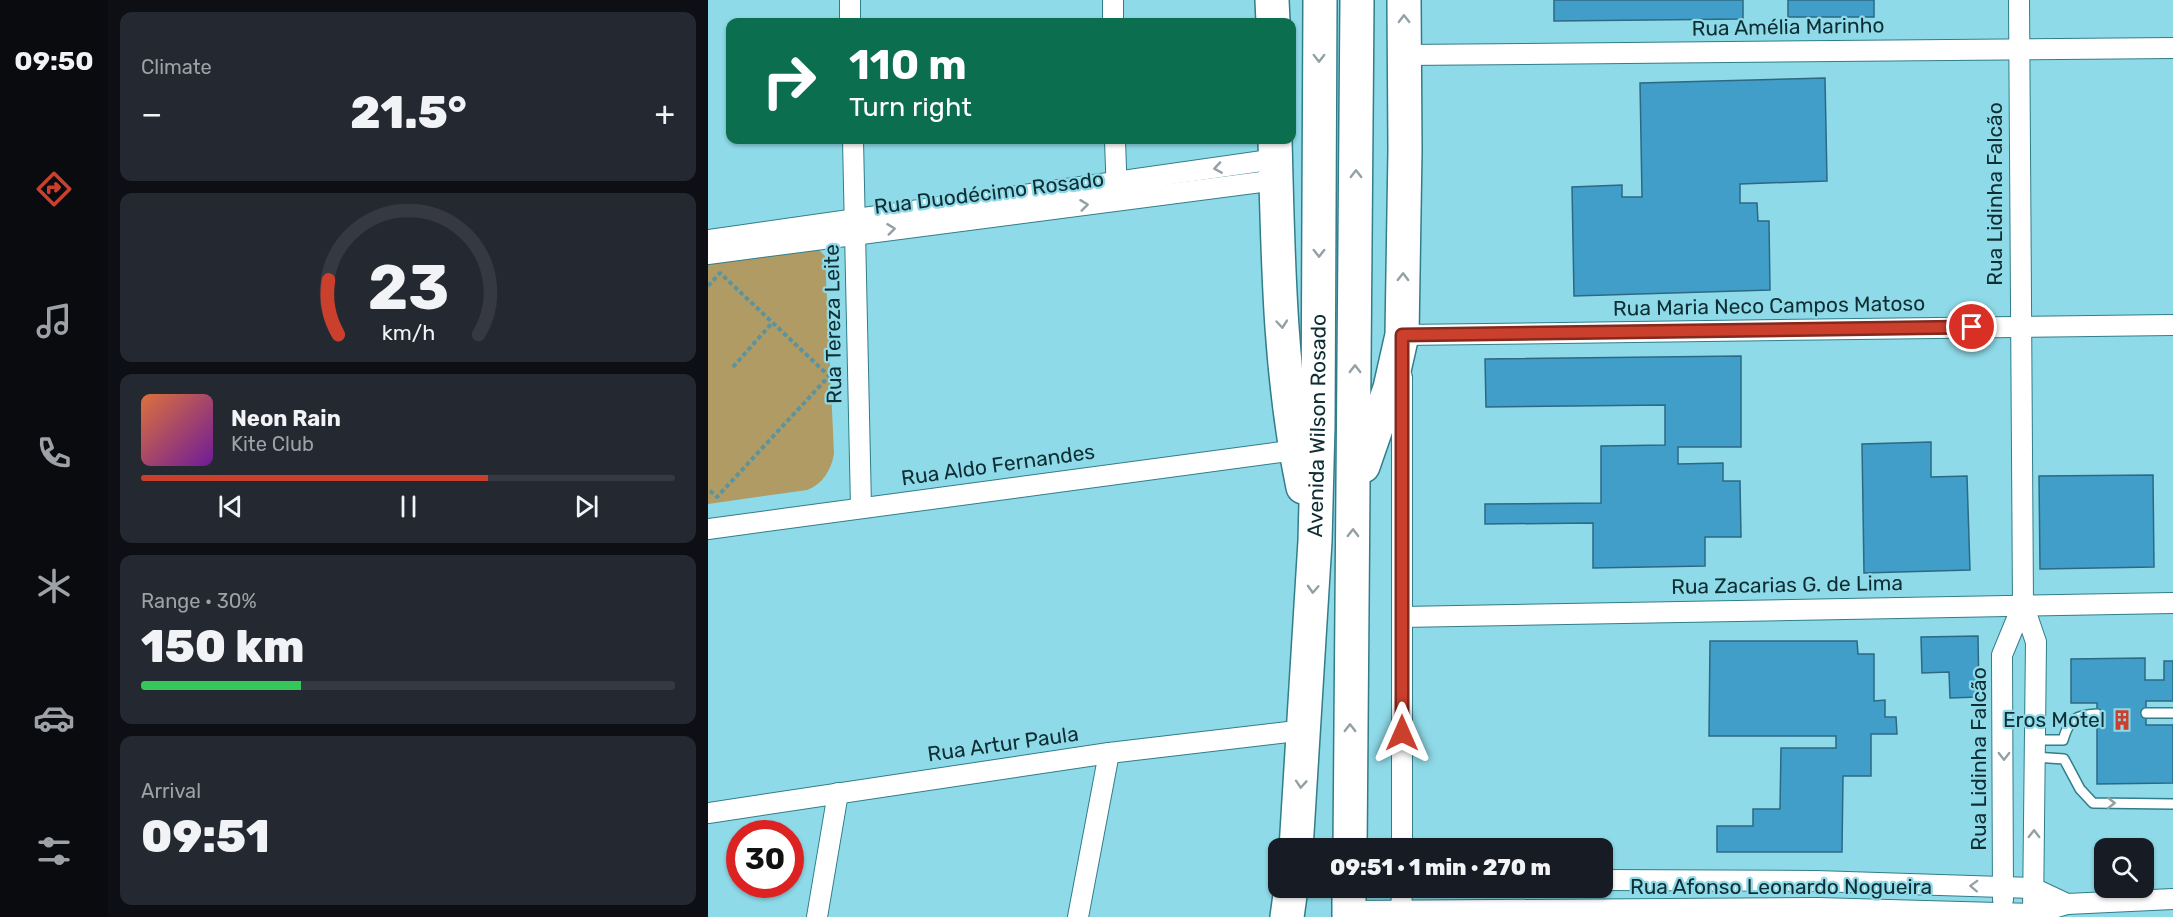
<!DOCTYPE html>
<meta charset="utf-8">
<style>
:root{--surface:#171b24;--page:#242831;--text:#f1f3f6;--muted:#9ea1a6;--line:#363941;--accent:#cb3f2d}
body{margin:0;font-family:Rubik,sans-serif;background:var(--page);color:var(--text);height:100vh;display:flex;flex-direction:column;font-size:22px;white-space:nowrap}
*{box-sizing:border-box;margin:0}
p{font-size:20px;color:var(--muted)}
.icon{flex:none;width:33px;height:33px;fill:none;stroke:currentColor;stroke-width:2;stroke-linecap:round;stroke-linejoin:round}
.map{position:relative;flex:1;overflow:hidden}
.side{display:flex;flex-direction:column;gap:12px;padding:12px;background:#0d0f14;width:600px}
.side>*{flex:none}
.banner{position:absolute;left:18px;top:18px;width:570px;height:126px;border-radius:12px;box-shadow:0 2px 4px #0004;background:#0b6e4f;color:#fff;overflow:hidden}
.fabs{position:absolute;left:1386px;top:838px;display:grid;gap:12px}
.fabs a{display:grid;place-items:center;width:60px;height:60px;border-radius:12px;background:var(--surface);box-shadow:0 2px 4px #0004;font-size:30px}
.speed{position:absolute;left:18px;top:820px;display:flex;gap:12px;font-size:30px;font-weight:700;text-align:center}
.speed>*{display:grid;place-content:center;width:78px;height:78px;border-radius:50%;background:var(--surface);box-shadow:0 2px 4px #0004;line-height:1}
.speed .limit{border:9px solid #d22;background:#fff;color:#111}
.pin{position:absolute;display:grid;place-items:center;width:51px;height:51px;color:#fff;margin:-26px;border:3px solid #fff;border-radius:50%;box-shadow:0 2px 6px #0007}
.me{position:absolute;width:66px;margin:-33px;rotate:0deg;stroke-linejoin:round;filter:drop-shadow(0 0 4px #0008)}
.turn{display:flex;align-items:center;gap:21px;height:126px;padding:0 24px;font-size:27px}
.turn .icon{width:78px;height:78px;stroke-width:2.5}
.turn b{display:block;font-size:42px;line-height:51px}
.big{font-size:45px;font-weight:800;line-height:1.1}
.side .card{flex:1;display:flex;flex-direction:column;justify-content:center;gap:9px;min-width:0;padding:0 21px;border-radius:12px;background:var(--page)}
.side .dial{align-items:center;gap:0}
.dial svg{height:156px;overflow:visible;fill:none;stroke:var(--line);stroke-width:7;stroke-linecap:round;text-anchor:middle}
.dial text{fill:var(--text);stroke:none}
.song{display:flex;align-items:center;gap:18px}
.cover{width:72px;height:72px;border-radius:9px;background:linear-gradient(135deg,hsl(20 70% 55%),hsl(280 70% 35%))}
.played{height:6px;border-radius:3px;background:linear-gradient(90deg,var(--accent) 65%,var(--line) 65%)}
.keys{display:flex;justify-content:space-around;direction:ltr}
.heat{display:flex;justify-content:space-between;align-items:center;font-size:33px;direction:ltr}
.charge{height:9px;border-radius:4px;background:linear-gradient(90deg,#34c759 30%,var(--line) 0)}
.trip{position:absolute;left:560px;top:838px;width:345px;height:60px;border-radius:12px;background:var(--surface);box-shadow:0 2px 4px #0004;font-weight:800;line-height:60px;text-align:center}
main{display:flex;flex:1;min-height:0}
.dock{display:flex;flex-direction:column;width:108px;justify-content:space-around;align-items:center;background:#090b0e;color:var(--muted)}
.dock .icon{width:42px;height:42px}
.dock .selected{color:var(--accent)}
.dock b{font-size:27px;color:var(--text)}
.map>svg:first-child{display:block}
.green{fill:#af9b63}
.building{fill:#409ec8;stroke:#2c6984;stroke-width:1.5}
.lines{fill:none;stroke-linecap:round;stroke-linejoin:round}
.lane-casing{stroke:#317d8a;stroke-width:12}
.street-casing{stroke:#317d8a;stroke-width:22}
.highway-casing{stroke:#317d8a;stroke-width:36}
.path{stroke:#5b949f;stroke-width:4;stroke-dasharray:4.5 3;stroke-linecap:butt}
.lane{stroke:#fff;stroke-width:9}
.street{stroke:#fff;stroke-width:20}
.highway{stroke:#fff;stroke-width:33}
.oneway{stroke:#93a1a4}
.route-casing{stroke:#84291d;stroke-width:15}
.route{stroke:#cb3f2d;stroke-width:10}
.labels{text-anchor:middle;stroke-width:4.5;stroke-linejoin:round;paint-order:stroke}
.street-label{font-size:21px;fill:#0e2e34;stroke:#8fdae8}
.poi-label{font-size:21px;fill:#0e2e34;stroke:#8fdae8;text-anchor:end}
</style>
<main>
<nav class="dock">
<b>09:50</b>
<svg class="icon selected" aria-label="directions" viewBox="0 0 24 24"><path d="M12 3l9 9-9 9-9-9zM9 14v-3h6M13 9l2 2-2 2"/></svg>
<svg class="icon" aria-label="music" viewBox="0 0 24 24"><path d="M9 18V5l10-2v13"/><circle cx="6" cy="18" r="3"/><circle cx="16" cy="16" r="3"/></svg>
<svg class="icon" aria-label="phone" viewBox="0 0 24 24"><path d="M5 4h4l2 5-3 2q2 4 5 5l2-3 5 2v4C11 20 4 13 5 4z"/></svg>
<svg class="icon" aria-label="climate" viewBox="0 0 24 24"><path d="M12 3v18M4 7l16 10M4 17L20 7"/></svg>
<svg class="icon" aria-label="car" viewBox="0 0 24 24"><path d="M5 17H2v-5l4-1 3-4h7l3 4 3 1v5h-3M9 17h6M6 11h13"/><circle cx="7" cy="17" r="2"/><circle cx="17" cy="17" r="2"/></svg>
<svg class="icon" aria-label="filters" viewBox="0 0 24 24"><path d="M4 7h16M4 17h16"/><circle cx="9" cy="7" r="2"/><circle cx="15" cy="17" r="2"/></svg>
</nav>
<section class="side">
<div class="card"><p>Climate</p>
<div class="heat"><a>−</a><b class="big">21.5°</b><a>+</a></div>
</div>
<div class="card dial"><svg viewBox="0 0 100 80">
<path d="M14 69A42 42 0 1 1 86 69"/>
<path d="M14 69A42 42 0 0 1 9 41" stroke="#cb3f2d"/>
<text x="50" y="56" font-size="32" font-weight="700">23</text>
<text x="50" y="72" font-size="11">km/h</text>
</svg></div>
<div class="card">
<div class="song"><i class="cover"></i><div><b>Neon Rain</b><p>Kite Club</p></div></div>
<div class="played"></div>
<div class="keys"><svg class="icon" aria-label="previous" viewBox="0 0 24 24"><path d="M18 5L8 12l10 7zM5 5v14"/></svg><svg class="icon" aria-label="pause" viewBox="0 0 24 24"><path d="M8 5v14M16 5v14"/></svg><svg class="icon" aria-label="next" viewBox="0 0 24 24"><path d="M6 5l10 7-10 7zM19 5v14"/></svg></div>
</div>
<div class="card"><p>Range · 30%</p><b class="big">150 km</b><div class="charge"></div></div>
<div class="card"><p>Arrival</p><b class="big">09:51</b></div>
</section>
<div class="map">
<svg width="1465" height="917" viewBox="0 0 1465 917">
<rect width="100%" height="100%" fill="#8fdae8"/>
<path class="green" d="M110,249L117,256L126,454C123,470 115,484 99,490L0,504V263Z"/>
<g class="building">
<path d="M846,0H1035V19L846,21Z"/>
<rect x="1080" y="0" width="86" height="17"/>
<path d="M1117,78L1119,181L1032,184V203H1049L1050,221H1061L1062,290L866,296L864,187L914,185V197H934L932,83Z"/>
<path d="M1033,356V447H970V464L1015,463V481H1032L1033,537H997V566L885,568V523L777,524V504L893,503V446L957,445V405L778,407L777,359Z"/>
<path d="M1223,442V477L1259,476L1262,570L1156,573L1154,444Z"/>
<path d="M1445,475L1446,567L1332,569L1331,476Z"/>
<path d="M1270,636L1271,697L1242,698L1241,672L1214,673L1213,637Z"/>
<path d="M1002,641H1149L1150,654H1166V701L1177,700V717H1188L1189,734H1163V776H1135L1134,852H1009V826H1045V809H1072L1073,748H1128V736H1001Z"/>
<path d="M1437,658V680H1456V661H1465V701H1438V725H1465V783L1389,784V703H1363V659Z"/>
</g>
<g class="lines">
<g class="lane-casing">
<g id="lane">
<path d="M1438,713H1465"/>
<path d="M1327,740H1355C1361,719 1368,715 1389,714"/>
<path d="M1326,757L1356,759L1372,789L1385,803L1465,804"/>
</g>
</g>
<g class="street-casing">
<g id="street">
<path d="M142,0V22"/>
<path d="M405,0V22"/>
<path d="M1311,0L1315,604L1328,642L1325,914L1323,917"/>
<path d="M696,55L1465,48"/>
<path d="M145,140L153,507"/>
<path d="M407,140L409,197"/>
<path d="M0,240L568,159"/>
<path d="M0,254L569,180"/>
<path d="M694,344V335L1465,325"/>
<path d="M0,529L588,450"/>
<path d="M694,617L1465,603"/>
<path d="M0,813L401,753L597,730"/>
<path d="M694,849V377"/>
<path d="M894,880L1108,881L1325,888L1359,904"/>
<path d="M1295,900L1294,655L1315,604"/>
<path d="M641,911L1109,908L1325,914L1359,904L1465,899"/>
<path d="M109,917L130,793"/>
<path d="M370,917L401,753"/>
<path d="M693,917L694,888"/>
</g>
</g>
<g class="highway-casing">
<g id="highway">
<path d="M564,0L565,22"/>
<path d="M567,140C570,255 571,373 595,487"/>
<path d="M655,466L682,388L694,335L697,150L696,0"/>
<path id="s1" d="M588,849L607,541L610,426L612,0"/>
<path d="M642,849L649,0"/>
<path d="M579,917L583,888"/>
<path d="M641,917V888"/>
</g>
</g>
<g class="path">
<path d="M0,286L12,273L121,376L9,497L0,489"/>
<path d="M25,367L64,323"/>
</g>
<use href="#lane" class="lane"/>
<use href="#street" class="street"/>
<use href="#highway" class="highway"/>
</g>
<defs><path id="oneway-chevron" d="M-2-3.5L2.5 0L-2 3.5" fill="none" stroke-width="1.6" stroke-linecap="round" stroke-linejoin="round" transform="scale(1.5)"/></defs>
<g class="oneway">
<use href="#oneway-chevron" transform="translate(696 19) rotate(-91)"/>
<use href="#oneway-chevron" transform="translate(611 58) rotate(90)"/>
<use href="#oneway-chevron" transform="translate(510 168) rotate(171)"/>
<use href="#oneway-chevron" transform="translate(648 174) rotate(-90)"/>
<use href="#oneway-chevron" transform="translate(376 205) rotate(-7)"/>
<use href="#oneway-chevron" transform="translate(183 229) rotate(-7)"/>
<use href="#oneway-chevron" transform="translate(611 253) rotate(90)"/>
<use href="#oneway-chevron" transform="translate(695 277) rotate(-89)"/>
<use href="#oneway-chevron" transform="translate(574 324) rotate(85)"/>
<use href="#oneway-chevron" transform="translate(647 369) rotate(-90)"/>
<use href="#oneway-chevron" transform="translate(645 533) rotate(-89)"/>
<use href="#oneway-chevron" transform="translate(605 589) rotate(93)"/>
<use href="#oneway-chevron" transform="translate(642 728) rotate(-90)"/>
<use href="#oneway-chevron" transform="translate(1296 756) rotate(90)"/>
<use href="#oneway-chevron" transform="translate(593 784) rotate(94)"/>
<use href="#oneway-chevron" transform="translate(1403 803)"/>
<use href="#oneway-chevron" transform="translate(1326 834) rotate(-89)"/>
<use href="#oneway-chevron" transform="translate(1266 886) rotate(-178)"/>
</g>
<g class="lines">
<g class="route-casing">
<path id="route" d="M694,733V335L1264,327"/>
</g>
<use href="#route" class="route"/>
</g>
<defs>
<g id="building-bare" transform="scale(1.62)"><path d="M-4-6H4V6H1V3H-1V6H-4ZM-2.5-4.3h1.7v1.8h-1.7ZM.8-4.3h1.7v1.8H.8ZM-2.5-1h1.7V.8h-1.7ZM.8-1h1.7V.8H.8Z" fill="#cb3f2d" stroke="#8fdae8" stroke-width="2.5" paint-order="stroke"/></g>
</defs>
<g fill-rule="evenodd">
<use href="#building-bare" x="1414" y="720"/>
</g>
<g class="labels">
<g class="street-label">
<text transform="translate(1080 27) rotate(-1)" y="7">Rua Amélia Marinho</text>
<text transform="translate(281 193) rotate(-7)" y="7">Rua Duodécimo Rosado</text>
<text transform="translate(1287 194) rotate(-90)" y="7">Rua Lidinha Falcão</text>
<text transform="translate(1061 306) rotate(-1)" y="7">Rua Maria Neco Campos Matoso</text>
<text transform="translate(125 324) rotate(-91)" y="7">Rua Tereza Leite</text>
<text dy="7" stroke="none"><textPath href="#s1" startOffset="424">Avenida Wilson Rosado</textPath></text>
<text transform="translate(290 465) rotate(-8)" y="7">Rua Aldo Fernandes</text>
<text transform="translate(1079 585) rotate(-1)" y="7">Rua Zacarias G. de Lima</text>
<text transform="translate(295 744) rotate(-8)" y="7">Rua Artur Paula</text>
<text transform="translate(1271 759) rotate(-90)" y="7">Rua Lidinha Falcão</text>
<text x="1073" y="894">Rua Afonso Leonardo Nogueira</text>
</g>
<g class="poi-label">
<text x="1397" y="727">Eros Motel</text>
</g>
</g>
</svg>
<div class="fabs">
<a><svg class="icon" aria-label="search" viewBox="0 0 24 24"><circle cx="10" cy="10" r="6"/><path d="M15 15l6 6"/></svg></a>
</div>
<div class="speed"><div class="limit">30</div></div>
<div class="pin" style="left:1264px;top:327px;background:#d93025"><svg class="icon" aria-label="arrive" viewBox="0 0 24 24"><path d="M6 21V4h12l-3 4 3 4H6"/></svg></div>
<svg class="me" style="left:694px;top:733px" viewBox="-20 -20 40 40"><path d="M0-17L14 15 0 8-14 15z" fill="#cb3f2d" stroke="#fff" stroke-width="4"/></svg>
<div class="trip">09:51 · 1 min · 270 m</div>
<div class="banner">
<div class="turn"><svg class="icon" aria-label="right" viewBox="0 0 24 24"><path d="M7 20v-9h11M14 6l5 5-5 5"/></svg><div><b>110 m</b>Turn right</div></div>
</div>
</div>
</main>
